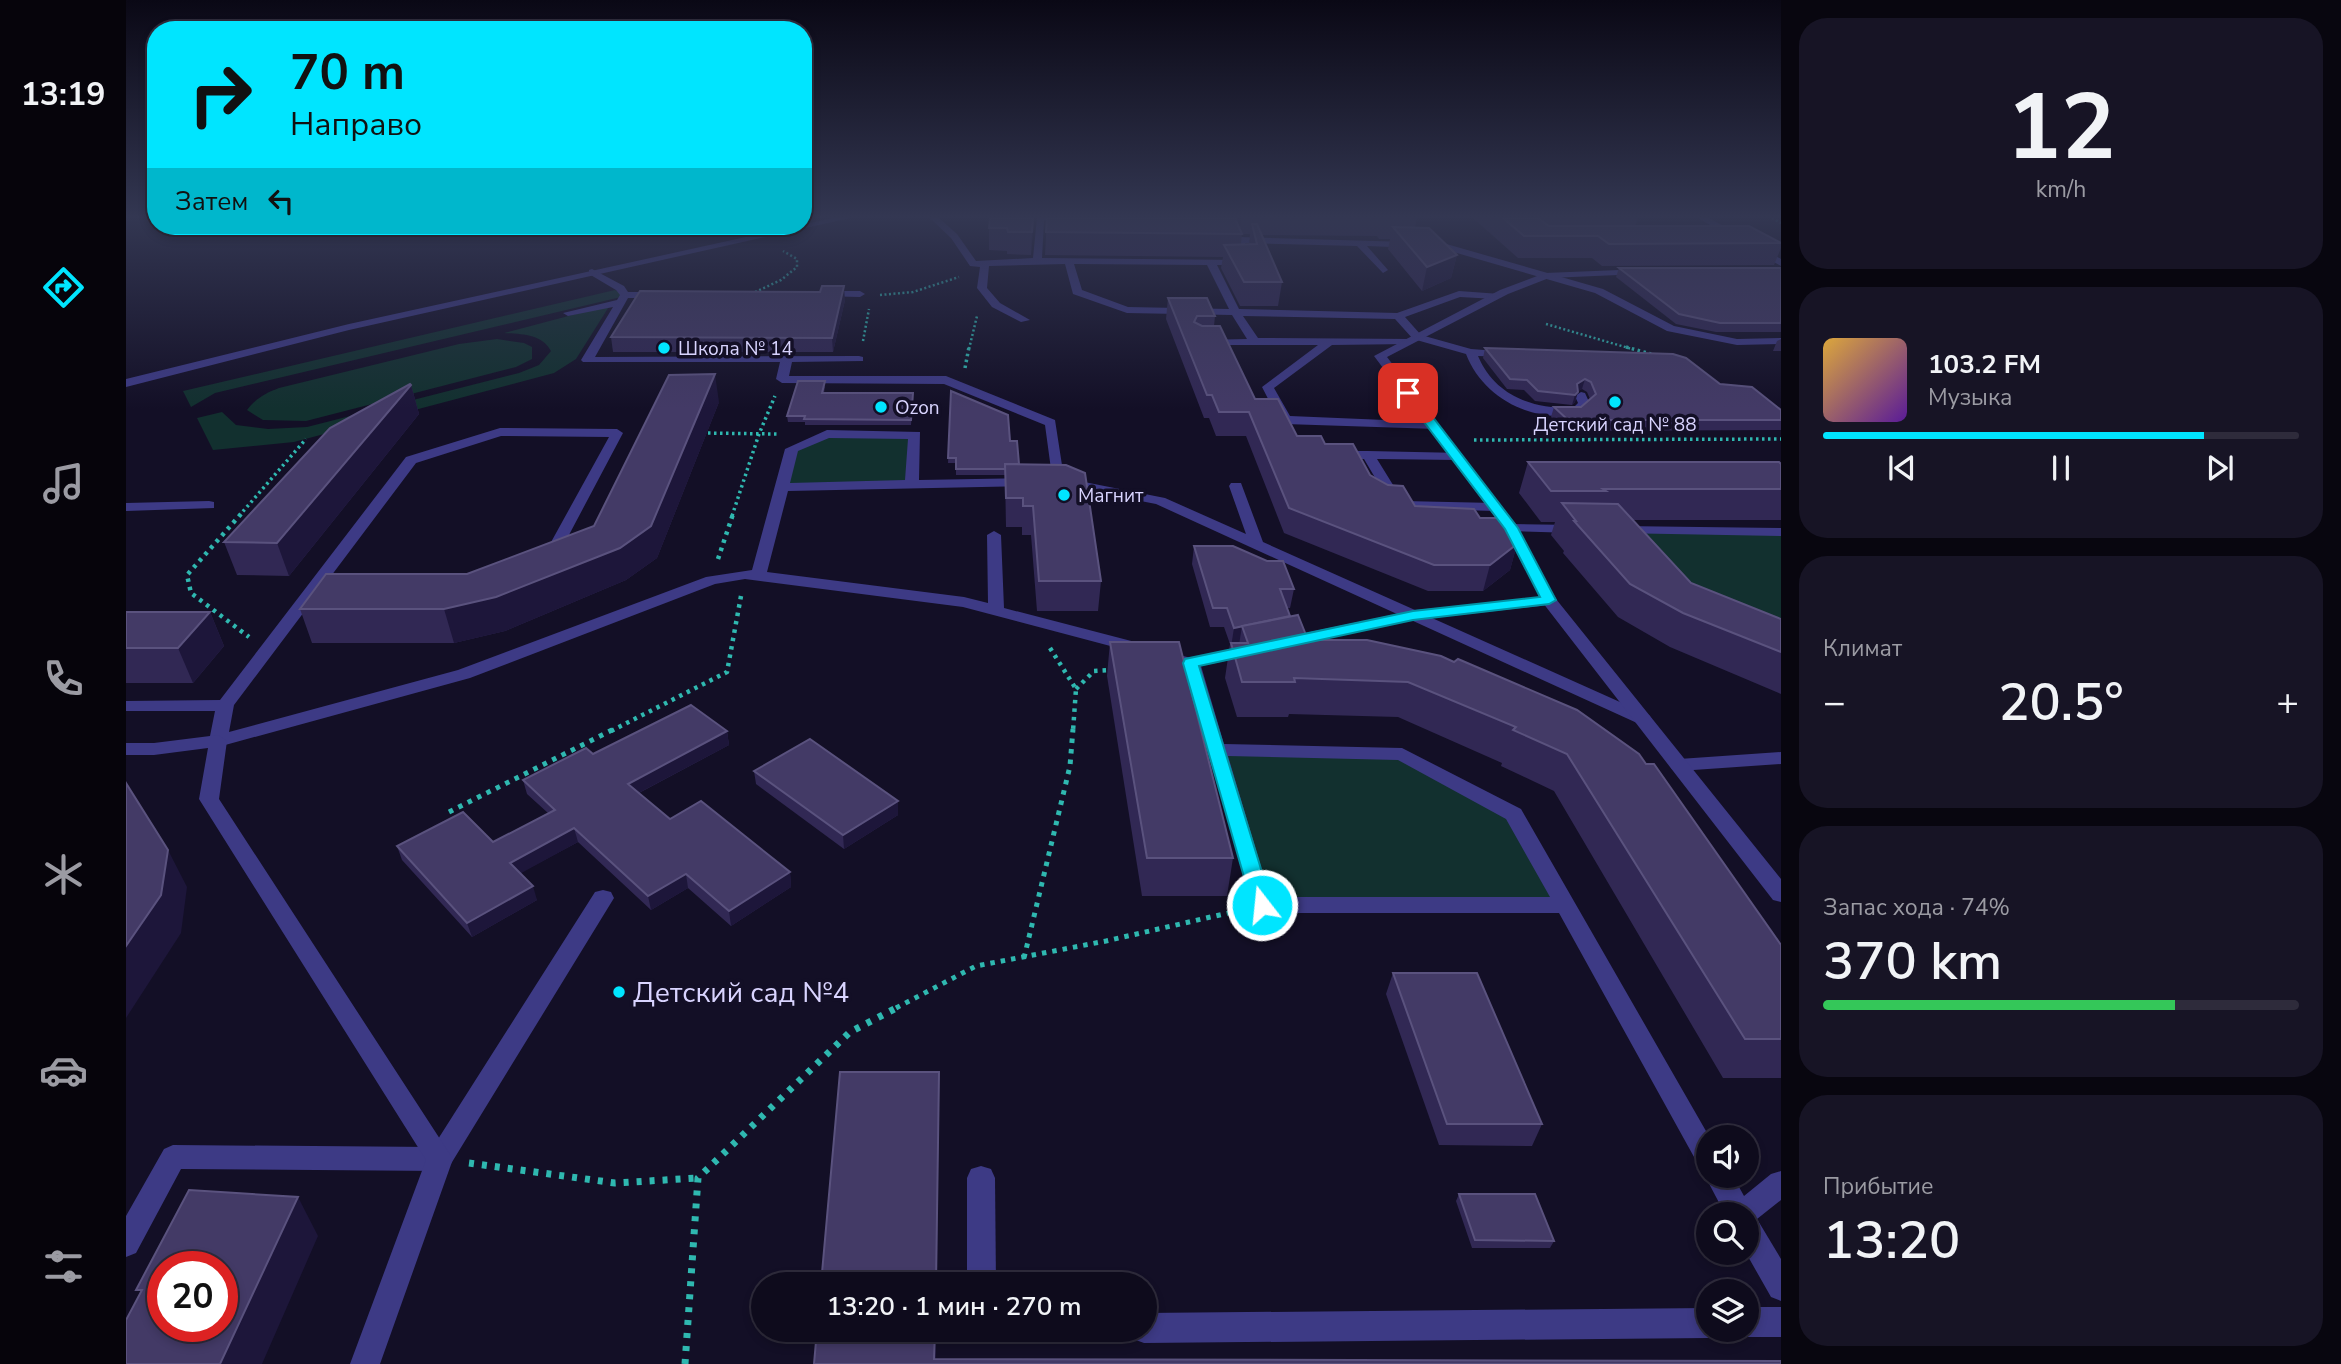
<!DOCTYPE html>
<html lang="ru">
<meta charset="utf-8">
<style>
:root{--surface:#0e0b1c;--page:#171425;--text:#f1f3f6;--muted:#9b9ba3;--line:#2e2b3b;--accent:#00e5ff}
body{margin:0;font-family:"Nunito Sans",sans-serif;background:var(--page);color:var(--text);height:100vh;display:flex;flex-direction:column;font-size:26px;white-space:nowrap}
*{box-sizing:border-box;margin:0}
p{font-size:23px;color:var(--muted)}
.icon{flex:none;width:38px;height:38px;fill:none;stroke:currentColor;stroke-width:2;stroke-linecap:round;stroke-linejoin:round}
.map{position:relative;flex:1;overflow:hidden}
.details{display:flex;flex-direction:column;gap:18px;padding:18px;background:#08060f;width:560px}
.details>*{flex:none}
.banner{position:absolute;left:21px;top:21px;width:665px;height:214px;border-radius:28px;box-shadow:0 4px 10px #0003,0 0 0 2px var(--line);background:#00e5ff;color:#111;overflow:hidden}
.controls{position:absolute;left:1570px;top:1125px;display:grid;gap:14px}
.controls a{display:grid;place-items:center;width:63px;height:63px;border-radius:50%;background:var(--surface);box-shadow:0 4px 10px #0003,0 0 0 2px var(--line);font-size:35px}
.speed{position:absolute;left:21px;top:1251px;display:flex;gap:14px;font-size:35px;font-weight:700;text-align:center}
.speed>*{display:grid;place-content:center;width:91px;height:91px;border-radius:50%;background:var(--surface);box-shadow:0 4px 10px #0003,0 0 0 2px var(--line);line-height:1}
.speed .limit{border:10px solid #d22;background:#fff;color:#111}
.pin{position:absolute;display:grid;place-items:center;width:60px;height:60px;color:#fff;margin:-30px;border-radius:14px;box-shadow:0 4px 10px #0006}
.me{position:absolute;width:77px;margin:-38px;rotate:344deg;stroke-linejoin:round;filter:drop-shadow(0 0 5px #0008)}
.turn{display:flex;align-items:center;gap:24px;height:147px;padding:0 28px;font-size:32px}
.turn .icon{width:91px;height:91px;stroke-width:2.5}
.turn b{display:block;font-size:49px;line-height:60px}
.then{display:flex;align-items:center;height:66px;padding:0 28px;background:#0003;gap:14px;font-size:26px}
.big{font-size:52px;font-weight:600;line-height:1.1}
.details .card{flex:1;display:flex;flex-direction:column;justify-content:center;gap:10px;min-width:0;padding:0 24px;border-radius:28px;background:var(--page)}
.details .dial{align-items:center;gap:0}
.dial b{font-size:91px;line-height:1}
.song{display:flex;align-items:center;gap:21px}
.cover{width:84px;height:84px;border-radius:10px;background:linear-gradient(135deg,hsl(40 70% 55%),hsl(270 70% 35%))}
.played{height:7px;border-radius:4px;background:linear-gradient(90deg,var(--accent) 80%,var(--line) 80%)}
.keys{display:flex;justify-content:space-around;direction:ltr}
.heat{display:flex;justify-content:space-between;align-items:center;font-size:38px;direction:ltr}
.charge{height:10px;border-radius:5px;background:linear-gradient(90deg,#34c759 74%,var(--line) 0)}
.trip{position:absolute;left:625px;top:1272px;width:406px;height:70px;border-radius:35px;background:var(--surface);box-shadow:0 4px 10px #0003,0 0 0 2px var(--line);font-weight:600;line-height:70px;text-align:center}
main{display:flex;flex:1;min-height:0}
.tabs{display:flex;flex-direction:column;width:126px;justify-content:space-around;align-items:center;background:#06040b;color:var(--muted)}
.tabs .icon{width:49px;height:49px}
.tabs .current{color:var(--accent)}
.tabs b{font-size:32px;color:var(--text)}
.map>svg:first-child{display:block}
.green{fill:#12302f}
.lines{fill:none;stroke-linecap:round;stroke-linejoin:round}
.path-far4{stroke:#2fb8b0;stroke-width:2.5;stroke-dasharray:2 2.5;stroke-linecap:butt}
.path-far3{stroke:#2fb8b0;stroke-width:3.5;stroke-dasharray:2.5 3.5;stroke-linecap:butt}
.path-far2{stroke:#2fb8b0;stroke-width:4.5;stroke-dasharray:3.5 5;stroke-linecap:butt}
.path-far1{stroke:#2fb8b0;stroke-width:5;stroke-dasharray:4.5 6;stroke-linecap:butt}
.path{stroke:#2fb8b0;stroke-width:7;stroke-dasharray:5 8;stroke-linecap:butt}
.service{fill:#3d3a85;fill-rule:evenodd}
.minor{fill:#3d3a85;fill-rule:evenodd}
.tertiary{fill:#3d3a85;fill-rule:evenodd}
.wall{fill:#312854;fill-rule:evenodd}
.shaded-wall{fill:#1d163a}
.building{fill:#433a66;stroke:#5a527e;stroke-width:2;fill-rule:evenodd}
.route{fill:#00e5ff;stroke:#0095a6;stroke-width:2}
.poi-dot{fill:#00e5ff;stroke:#130f26;stroke-width:2.5}
.labels{text-anchor:middle;stroke-width:7;stroke-linejoin:round;paint-order:stroke}
.far-poi-label{font-size:19px;fill:#d9d4ff;stroke:#130f26;text-anchor:start}
.near-poi-label{font-size:28px;fill:#d9d4ff;stroke:#130f26;text-anchor:start}
</style>
<main>
<nav class="tabs">
<b>13:19</b>
<svg class="icon current" aria-label="directions" viewBox="0 0 24 24"><path d="M12 3l9 9-9 9-9-9zM9 14v-3h6M13 9l2 2-2 2"/></svg>
<svg class="icon" aria-label="music" viewBox="0 0 24 24"><path d="M9 18V5l10-2v13"/><circle cx="6" cy="18" r="3"/><circle cx="16" cy="16" r="3"/></svg>
<svg class="icon" aria-label="phone" viewBox="0 0 24 24"><path d="M5 4h4l2 5-3 2q2 4 5 5l2-3 5 2v4C11 20 4 13 5 4z"/></svg>
<svg class="icon" aria-label="climate" viewBox="0 0 24 24"><path d="M12 3v18M4 7l16 10M4 17L20 7"/></svg>
<svg class="icon" aria-label="car" viewBox="0 0 24 24"><path d="M5 17H2v-5l4-1 3-4h7l3 4 3 1v5h-3M9 17h6M6 11h13"/><circle cx="7" cy="17" r="2"/><circle cx="17" cy="17" r="2"/></svg>
<svg class="icon" aria-label="filters" viewBox="0 0 24 24"><path d="M4 7h16M4 17h16"/><circle cx="9" cy="7" r="2"/><circle cx="15" cy="17" r="2"/></svg>
</nav>
<div class="map">
<svg width="1655" height="1364" viewBox="0 0 1655 1364">
<rect width="100%" height="100%" fill="#130f26"/>
<g class="green">
<path d="M489,290L495,293V297L89,393L65,407L57,391Z"/>
<path d="M484,305L450,359L428,373L168,442L87,450L71,418L96,412L110,425L142,429L181,427L393,373L413,365L425,351C416,334 396,334 378,333Z"/>
<path d="M371,339L398,343L406,347V359L390,367L180,421L137,420L121,410C130,398 140,393 153,388L333,344Z"/>
<path d="M701,434L789,435L786,482L658,487L666,449Z"/>
<path d="M1509,530L1655,532V638L1586,613Z"/>
<path d="M1090,750L1276,754L1388,814L1439,905H1136Z"/>
</g>
<g class="lines">
<g class="path-far4">
<path d="M1646,218L1655,223"/>
<path d="M625,294L655,280L671,267V259L657,251"/>
<path d="M754,295L787,292L833,277"/>
<path d="M1420,324L1506,349"/>
<path d="M737,341L743,309"/>
<path d="M843,349L851,316"/>
</g>
<g class="path-far3">
<path d="M1500,347L1525,354"/>
<path d="M839,368L843,347"/>
<path d="M576,433L651,434"/>
<path d="M1348,440L1655,439"/>
<path d="M113,516L180,439"/>
<path d="M606,516L633,434L649,396"/>
</g>
<g class="path-far2">
<path d="M115,514L61,575L65,593L123,637"/>
<path d="M592,559L607,514"/>
<path d="M924,648L950,689L947,731"/>
<path d="M950,689L968,671L987,670"/>
<path d="M485,731L601,672L615,596"/>
</g>
<g class="path-far1">
<path d="M323,812L488,729"/>
<path d="M898,958L944,766L947,729"/>
<path d="M770,1008L850,966L980,941L1111,911"/>
</g>
<g class="path">
<path d="M343,1163L489,1183L572,1178"/>
<path d="M559,1364L572,1178L724,1032L774,1006"/>
</g>
<g class="service">
<path d="M804,218H813L831,234L850,261L907,258L911,218H924L918,221L916,258L1117,260L1108,240L1113,237L1317,243L1477,289L1548,326L1611,339L1655,338V344L1611,345L1541,331L1469,293L1317,249L1241,246L1262,270L1257,273L1231,246L1119,243L1126,265H1091L1113,309L1271,313L1333,291L1374,294L1375,296L1370,299L1334,297L1279,317L1295,335L1345,349L1384,352L1386,354L1380,357L1352,356C1369,396 1407,409 1447,408L1452,403L1449,396L1455,392L1459,393L1464,404C1454,416 1446,416 1430,416C1392,415 1354,391 1340,354L1287,339V343L1283,344L1206,345L1148,388L1164,416L1307,422L1311,423V429L1159,424L1153,420L1136,387L1192,345H1080L1075,342L1076,340L1121,339L1106,315L1001,313L947,294L939,264L863,266L861,288L874,303L904,320L895,322L866,307L851,288L854,267L844,266L825,238ZM948,264L1081,265L1103,309L1002,307L956,290ZM1117,316L1269,319L1287,339L1132,338Z"/>
<path d="M1572,218H1583L1655,259V266Z"/>
<path d="M466,269L498,286L502,292H532L537,295L532,298H502L469,357L733,356L737,357V361L666,362L663,376H820L929,420L938,478L1039,498L1120,534L1103,486L1105,483H1115L1137,542L1289,610L1429,597L1431,600L1429,603L1423,605L1306,618L1523,715L1526,719L1517,725L1511,723L1285,620L1161,647L1155,646L1153,642L1155,638L1271,614L1030,504L927,484L919,425L818,384L656,383L650,379L654,362H457L455,360L487,307L442,316L437,313L491,300L494,295L490,290L463,274V270Z"/>
<path d="M697,291H734L739,294L734,297L693,296V292Z"/>
<path d="M374,428L491,429L497,433L435,550L417,558L409,553L424,544L483,437L375,436L290,463L108,705L103,732L332,670L580,577L626,570L659,449L701,430L794,432L793,480L903,478L910,482L903,486L662,491L641,572L838,597L862,603L861,535L868,531L875,535L878,608L1013,643L1015,647L1007,652L837,607L619,579L589,584L344,678L92,747L83,741L89,711H0V701L94,700L280,457ZM703,438L782,439L779,480L664,483L672,451Z"/>
<path d="M1242,451L1336,453V459L1331,460L1251,459L1277,501L1369,503L1376,507L1369,511L1267,508L1238,459H1211L1204,455L1211,451Z"/>
<path d="M83,501L88,502V508L0,511V503Z"/>
<path d="M1385,524L1448,525L1455,529L1448,533L1380,531L1378,528L1380,525Z"/>
<path d="M1494,526L1655,528V536L1489,533L1487,530L1489,527Z"/>
<path d="M1126,645L1132,646L1134,650L1132,654L1075,666L1098,744L1276,748L1395,809L1584,1138H1582V1176H1607L1618,1196L1645,1174L1655,1171V1200L1631,1219L1655,1259V1301L1645,1297L1620,1253V1214H1599L1579,1176L1581,1170L1573,1166L1433,913H1136L1128,911L1057,666L1028,659L1026,655L1034,650L1065,658ZM1102,756L1272,760L1380,819L1424,897H1144Z"/>
<path d="M1655,752V764L1553,771L1546,769L1543,765L1546,761L1553,759Z"/>
<path d="M477,890L485,892L488,898L323,1167L314,1171L55,1169L10,1253L0,1257V1216L38,1149L47,1145L307,1147L469,892Z"/>
<path d="M855,1166L865,1169L869,1178L870,1284H841V1178L845,1169Z"/>
<path d="M1620,1307H1655V1337H1620L1609,1333L1608,1330H1620Z"/>
<path d="M1582,1308V1330H1594L1593,1334L1582,1338L1018,1343L1007,1339L1004,1330H1018V1313Z"/>
</g>
<g class="minor">
<path d="M1518,269V273L1515,274L1423,278L1382,294L1261,357L1390,525L1430,599L1655,879V902L1647,900L1417,603L1378,529L1248,356L1374,290L1419,273Z"/>
<path d="M92,735L101,741L93,799L327,1159L254,1364H224L300,1160L73,799L82,748L28,755H0V743H28Z"/>
</g>
<path class="tertiary" d="M707,218H724L223,330L0,387V379L223,324Z"/>
</g>
<g class="wall">
<path d="M908,218L905,255L881,254V251L863,250V228Z"/>
<path d="M921,218H1291L1289,228L1331,255L1325,278L1296,291L1262,249L1264,239H1253L1251,236L1136,235L1156,282L1152,306H1114L1095,268L1097,257L919,255ZM1116,234H1124L1123,244H1115Z"/>
<path d="M1347,218H1512L1509,226L1655,242V248L1648,265L1476,266L1466,258H1392Z"/>
<path d="M1493,268H1655V332H1590L1550,324L1490,277Z"/>
<path d="M694,292L719,300L707,352H487L485,337Z"/>
<path d="M1042,298L1089,316L1088,326L1129,399L1171,436L1199,444L1289,506L1354,518L1391,544L1384,570L1357,591H1302L1158,533L1120,436H1090L1083,418H1078L1040,319Z"/>
<path d="M1655,339V351H1647L1651,341Z"/>
<path d="M1359,348L1594,384L1655,410V430L1438,431L1425,417L1428,407H1455L1464,399L1461,392L1456,389L1452,391L1449,402L1446,405L1409,401L1398,390L1381,389L1357,358Z"/>
<path d="M285,385L293,414L163,576L111,575L98,542Z"/>
<path d="M699,386L698,393L787,399L785,425H679V422H662L661,416Z"/>
<path d="M825,391L884,441L893,464L975,581L972,611H911L905,535H896V527H880L879,475H830V463H822Z"/>
<path d="M593,402L531,558L500,580L379,631L328,643H186L174,609L341,574L468,526Z"/>
<path d="M1402,462L1655,464V520H1506L1565,583L1655,619V694L1544,647L1492,617L1437,553L1438,551L1425,535L1429,522H1415L1393,493Z"/>
<path d="M1068,546L1168,589L1164,608H1161L1164,616L1182,640L1451,710L1655,945V1078H1597L1428,791L1375,766L1376,763L1272,717L1163,714L1162,717H1111L1099,678L1104,644L1098,627H1084L1066,564Z"/>
<path d="M0,612H84L98,646L67,683H0Z"/>
<path d="M984,642L1107,858L1101,896H1016L981,676Z"/>
<path d="M601,731L603,745L513,793L544,819L664,872L665,887L605,926L562,888L525,910L452,842L394,873L411,900L346,937L276,860L271,846L367,842L422,813L401,794L397,780L467,754Z"/>
<path d="M628,771L772,801V815L718,849L630,784Z"/>
<path d="M1267,973L1416,1124L1406,1146L1313,1145L1260,994Z"/>
<path d="M1333,1194L1428,1241L1424,1248H1346L1330,1201Z"/>
</g>
<g class="shaded-wall">
<path d="M907,218H908L905,255L906,232Z"/>
<path d="M1108,218H1115L1113,234Z"/>
<path d="M1331,255L1325,278L1296,291L1301,267Z"/>
<path d="M718,286L719,300L707,352L706,338Z"/>
<path d="M589,374L593,402L531,558L500,580L379,631L328,643L318,609L494,548Z"/>
<path d="M1459,379L1456,389L1448,394L1451,384Z"/>
<path d="M285,385L293,414L163,576L151,543Z"/>
<path d="M1452,392L1449,402L1446,405L1449,395Z"/>
<path d="M1391,544L1384,570L1357,591L1364,565Z"/>
<path d="M84,612L98,646L67,683L52,648Z"/>
<path d="M1116,626L1113,645L1105,647L1108,628Z"/>
<path d="M601,731L603,745L505,797L502,784Z"/>
<path d="M772,801V815L718,849L717,835Z"/>
<path d="M448,828L452,842L388,877L384,863Z"/>
<path d="M42,850L61,887L55,933L0,1018V946Z"/>
<path d="M664,872L665,887L605,926L603,911Z"/>
<path d="M560,874L562,888L525,910L522,896Z"/>
<path d="M407,886L411,900L346,937L341,923Z"/>
<path d="M813,1072L811,1284H810Z"/>
<path d="M172,1197L192,1236L136,1364H94Z"/>
<rect x="809" y="1330" width="1" height="34"/>
</g>
<g class="building">
<path d="M864,218H907L906,232H882L881,228H863Z"/>
<path d="M921,218H1109L1116,234L920,232Z"/>
<path d="M1377,218H1412L1423,226H1623L1655,243L1483,244L1472,236H1398Z"/>
<path d="M1126,224H1131L1156,282H1118L1098,245L1131,244Z"/>
<path d="M1267,227L1303,228L1331,255L1301,267Z"/>
<path d="M1493,268H1655V323H1594L1553,314Z"/>
<path d="M696,286H718L706,338L485,337L514,291L694,292Z"/>
<path d="M1042,298H1081L1089,316H1071L1068,322L1076,326H1094L1129,399H1152L1171,436H1195L1199,444H1227L1244,475L1262,485L1277,486L1289,506L1348,509L1354,518H1373L1391,544L1364,565H1308L1163,508L1123,412H1093L1086,395H1081Z"/>
<path d="M1359,348L1547,354L1560,358L1594,384L1626,387L1655,410V420H1442L1428,407H1455L1470,394L1465,382L1459,379L1451,384L1452,392L1449,395L1412,391L1401,380L1384,379Z"/>
<path d="M589,374L525,526L494,548L370,597L318,609H174L200,574H341L468,526L543,375Z"/>
<path d="M672,381H699L696,393H787L785,420L678,419L679,416H661Z"/>
<path d="M284,384L285,385L151,543L98,542L204,428Z"/>
<path d="M825,391L882,415L884,441H891L893,464H879V469H830V458H822Z"/>
<path d="M1402,462H1653L1655,464V489H1477L1480,491H1425Z"/>
<path d="M879,464L940,465L959,473L975,581H913L907,506H897V498H880Z"/>
<path d="M1436,503L1492,504L1565,583L1655,619V652L1557,613L1504,584L1448,521H1450Z"/>
<path d="M1068,546H1107L1141,561H1157L1168,589H1154L1164,616L1108,628L1101,608H1087Z"/>
<path d="M0,612H84L52,648H0Z"/>
<path d="M1172,615L1182,640H1241L1315,656L1328,662L1332,659L1451,710L1513,754L1520,764H1528L1655,945V1039H1619L1441,754L1387,730L1390,727L1282,682L1168,678L1169,682H1116L1105,643H1122L1116,626Z"/>
<path d="M984,642H1053L1107,858H1021Z"/>
<path d="M565,705L601,731L502,784L544,819L575,801L664,872L603,911L560,874L522,896L448,828L384,863L407,886L341,923L271,846L337,812L367,842L429,810L397,780L460,748L467,754Z"/>
<path d="M684,739L772,801L717,835L628,771Z"/>
<path d="M0,783L42,850L35,895L0,946Z"/>
<path d="M1267,973H1351L1416,1124H1321Z"/>
<path d="M714,1072H813L810,1284H695Z"/>
<path d="M63,1190L172,1197L94,1364H0V1320L16,1290H10ZM37,1267H96V1326H37Z"/>
<path d="M1333,1194H1409L1428,1241L1349,1240Z"/>
<path d="M691,1330H809L808,1359L1655,1361V1364H688Z"/>
</g>
<linearGradient id="sky" x2="0" y2="1"><stop stop-color="#0a0815"/><stop offset="0.53" stop-color="#333752"/><stop offset="1" stop-color="#333752" stop-opacity="0"/></linearGradient>
<rect width="1655" height="409" fill="url(#sky)"/>
<path class="route" d="M1282,389L1286,390L1392,528L1430,600L1423,604L1287,620L1073,666L1146,905L1143,910L1136,912L1129,910L1126,905L1057,663L1059,659L1287,611L1414,597L1379,529L1276,393Z"/>
<g class="poi-dot">
<circle cx="538" cy="348" r="7"/>
<circle cx="1489" cy="402" r="7"/>
<circle cx="755" cy="407" r="7"/>
<circle cx="938" cy="495" r="7"/>
<circle cx="493" cy="992" r="7"/>
</g>
<g class="labels">
<g class="far-poi-label">
<text x="552" y="355">Школа № 14</text>
<text x="769" y="414">Ozon</text>
<text x="1489" y="431" text-anchor="middle">Детский сад № 88</text>
<text x="952" y="502">Магнит</text>
</g>
<g class="near-poi-label">
<text x="507" y="1002">Детский сад №4</text>
</g>
</g>
</svg>
<div class="controls">
<a><svg class="icon" aria-label="sound" viewBox="0 0 24 24"><path d="M4 9h4l5-4v14l-5-4H4zM17 9q2 3 0 6"/></svg></a>
<a><svg class="icon" aria-label="search" viewBox="0 0 24 24"><circle cx="10" cy="10" r="6"/><path d="M15 15l6 6"/></svg></a>
<a><svg class="icon" aria-label="layers" viewBox="0 0 24 24"><path d="M12 4l9 5-9 5-9-5zM3 14l9 5 9-5"/></svg></a>
</div>
<div class="speed"><div class="limit">20</div></div>
<div class="pin" style="left:1282px;top:393px;background:#d93025"><svg class="icon" aria-label="arrive" viewBox="0 0 24 24"><path d="M6 21V4h12l-3 4 3 4H6"/></svg></div>
<svg class="me" style="left:1136px;top:905px" viewBox="-20 -20 40 40"><circle r="17" fill="#00e5ff" stroke="#fff" stroke-width="3"/><path d="M0-11L8 9 0 5-8 9z" fill="#fff"/></svg>
<div class="trip">13:20 · 1 мин · 270 m</div>
<div class="banner">
<div class="turn"><svg class="icon" aria-label="right" viewBox="0 0 24 24"><path d="M7 20v-9h11M14 6l5 5-5 5"/></svg><div><b>70 m</b>Направо</div></div>
<div class="then">Затем<svg class="icon" aria-label="left" viewBox="0 0 24 24"><path d="M17 20v-9H6M10 6l-5 5 5 5"/></svg></div>
</div>
</div>
<section class="details">
<div class="card dial"><b>12</b><p>km/h</p></div>
<div class="card">
<div class="song"><i class="cover"></i><div><b>103.2 FM</b><p>Музыка</p></div></div>
<div class="played"></div>
<div class="keys"><svg class="icon" aria-label="previous" viewBox="0 0 24 24"><path d="M18 5L8 12l10 7zM5 5v14"/></svg><svg class="icon" aria-label="pause" viewBox="0 0 24 24"><path d="M8 5v14M16 5v14"/></svg><svg class="icon" aria-label="next" viewBox="0 0 24 24"><path d="M6 5l10 7-10 7zM19 5v14"/></svg></div>
</div>
<div class="card"><p>Климат</p>
<div class="heat"><a>−</a><b class="big">20.5°</b><a>+</a></div>
</div>
<div class="card"><p>Запас хода · 74%</p><b class="big">370 km</b><div class="charge"></div></div>
<div class="card"><p>Прибытие</p><b class="big">13:20</b></div>
</section>
</main>
